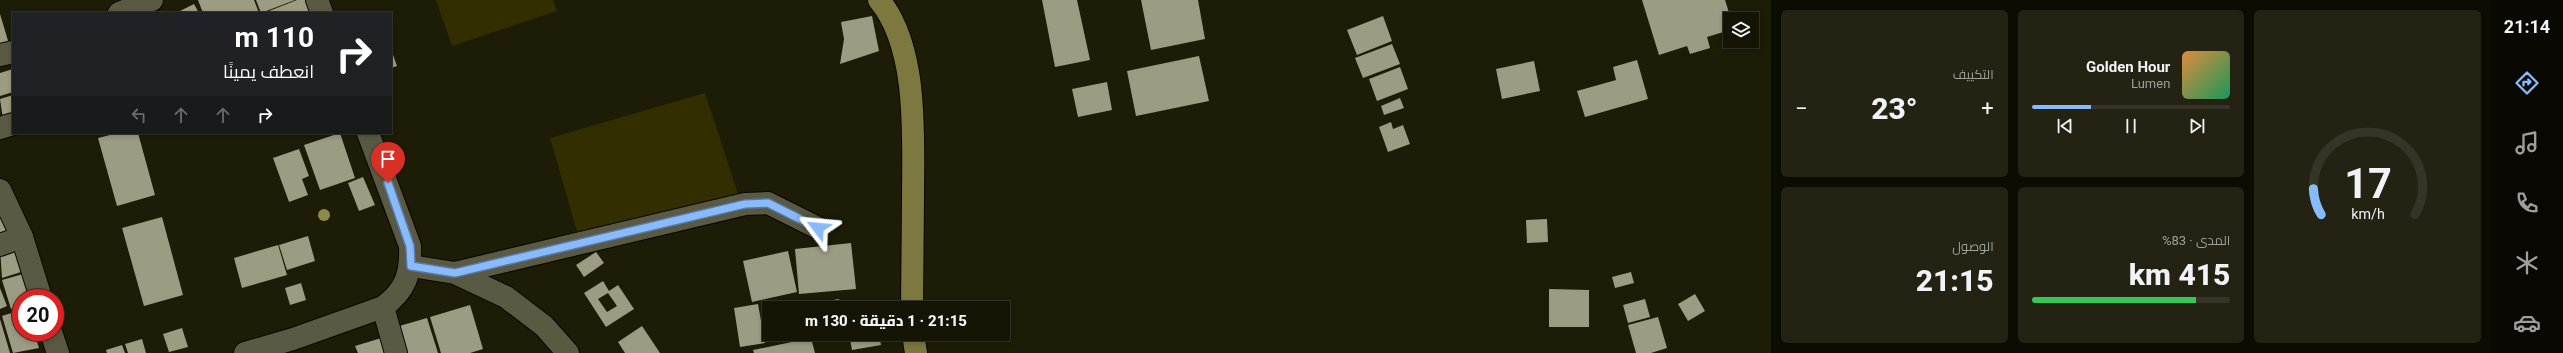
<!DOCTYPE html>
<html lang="ar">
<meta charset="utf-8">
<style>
:root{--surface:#161505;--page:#232213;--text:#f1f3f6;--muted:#9e9f9a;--line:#353427;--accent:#89bafc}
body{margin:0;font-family:Roboto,Cairo,sans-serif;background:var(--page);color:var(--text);direction:rtl;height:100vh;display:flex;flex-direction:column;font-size:15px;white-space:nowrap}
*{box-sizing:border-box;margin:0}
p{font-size:13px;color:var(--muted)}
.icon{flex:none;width:22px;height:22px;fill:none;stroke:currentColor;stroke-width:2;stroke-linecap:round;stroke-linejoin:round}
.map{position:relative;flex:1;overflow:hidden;direction:ltr}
.panel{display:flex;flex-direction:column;gap:10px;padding:10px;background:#0c0c03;width:720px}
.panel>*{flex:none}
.guide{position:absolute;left:12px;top:12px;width:380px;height:122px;border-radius:0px;box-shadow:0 2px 6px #0003,0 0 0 1px var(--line);direction:rtl;background:#202124;color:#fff;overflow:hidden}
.controls{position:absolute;left:1723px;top:12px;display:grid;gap:8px}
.controls a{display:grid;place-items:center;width:36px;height:36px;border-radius:0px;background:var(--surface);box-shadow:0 2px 6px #0003,0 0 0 1px var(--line);font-size:20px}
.speed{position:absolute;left:12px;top:289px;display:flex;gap:8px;font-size:20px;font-weight:700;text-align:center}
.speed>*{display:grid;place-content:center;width:52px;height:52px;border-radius:50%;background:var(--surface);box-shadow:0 2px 6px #0003,0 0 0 1px var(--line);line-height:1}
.speed .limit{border:6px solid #d22;background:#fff;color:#111}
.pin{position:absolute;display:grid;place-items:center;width:34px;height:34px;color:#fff;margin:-41px -17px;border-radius:50% 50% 50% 0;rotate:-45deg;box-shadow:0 0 4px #0007}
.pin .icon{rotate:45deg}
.me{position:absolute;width:44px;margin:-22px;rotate:299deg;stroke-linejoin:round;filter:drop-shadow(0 0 3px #0008)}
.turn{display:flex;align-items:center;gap:14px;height:84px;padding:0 12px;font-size:18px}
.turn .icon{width:52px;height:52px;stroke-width:2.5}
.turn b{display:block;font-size:28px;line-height:34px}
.lanes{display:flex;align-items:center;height:38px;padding:0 12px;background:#0003;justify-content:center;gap:20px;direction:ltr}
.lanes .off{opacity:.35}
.big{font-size:30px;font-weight:800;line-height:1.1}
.panel .tile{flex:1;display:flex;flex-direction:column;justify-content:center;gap:6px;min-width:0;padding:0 14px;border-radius:6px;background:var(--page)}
.panel .dial{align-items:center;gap:0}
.dial svg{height:104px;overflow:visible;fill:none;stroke:var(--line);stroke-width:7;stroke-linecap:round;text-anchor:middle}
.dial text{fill:var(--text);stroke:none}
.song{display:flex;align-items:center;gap:12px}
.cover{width:48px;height:48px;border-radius:6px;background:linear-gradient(135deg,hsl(30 70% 55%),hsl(150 70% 35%))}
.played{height:4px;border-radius:2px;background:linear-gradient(90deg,var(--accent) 30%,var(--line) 30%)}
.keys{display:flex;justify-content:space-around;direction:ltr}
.heat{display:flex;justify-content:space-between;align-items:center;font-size:22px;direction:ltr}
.charge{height:6px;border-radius:3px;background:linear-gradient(90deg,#34c759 83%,var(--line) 0)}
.panel .tiles{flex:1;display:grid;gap:10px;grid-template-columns:repeat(3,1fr)}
.tile:first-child{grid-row:span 2}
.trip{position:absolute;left:762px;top:301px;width:248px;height:40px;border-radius:0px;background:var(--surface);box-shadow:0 2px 6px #0003,0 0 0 1px var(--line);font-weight:800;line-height:40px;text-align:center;direction:rtl}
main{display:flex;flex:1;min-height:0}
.menu{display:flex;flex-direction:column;width:72px;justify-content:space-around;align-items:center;background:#090802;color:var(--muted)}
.menu .icon{width:28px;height:28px}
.menu .active{color:var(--accent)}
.menu b{font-size:18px;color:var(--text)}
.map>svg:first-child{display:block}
.green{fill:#322e00}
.building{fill:#9c9b83;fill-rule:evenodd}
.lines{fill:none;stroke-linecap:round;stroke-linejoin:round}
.minor-casing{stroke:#080600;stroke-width:24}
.major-casing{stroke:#080600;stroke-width:24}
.minor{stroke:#5a5943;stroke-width:22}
.major{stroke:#7c783f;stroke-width:22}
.tree{fill:#8e8a49}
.route-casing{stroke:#5979a4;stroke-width:10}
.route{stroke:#89bafc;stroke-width:7}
</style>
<main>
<nav class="menu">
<b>21:14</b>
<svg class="icon active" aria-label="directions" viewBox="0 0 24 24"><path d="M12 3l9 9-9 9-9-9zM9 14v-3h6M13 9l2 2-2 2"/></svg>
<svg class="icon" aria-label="music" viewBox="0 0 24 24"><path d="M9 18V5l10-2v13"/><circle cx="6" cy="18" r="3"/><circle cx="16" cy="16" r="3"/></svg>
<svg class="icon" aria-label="phone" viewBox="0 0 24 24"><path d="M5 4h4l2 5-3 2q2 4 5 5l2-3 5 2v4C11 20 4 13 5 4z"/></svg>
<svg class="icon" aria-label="climate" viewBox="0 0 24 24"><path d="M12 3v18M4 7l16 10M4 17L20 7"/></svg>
<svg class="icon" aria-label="car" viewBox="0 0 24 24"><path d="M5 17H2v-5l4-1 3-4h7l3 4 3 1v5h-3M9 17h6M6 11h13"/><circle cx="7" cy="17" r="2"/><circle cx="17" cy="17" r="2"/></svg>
</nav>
<section class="panel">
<div class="tiles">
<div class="tile dial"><svg viewBox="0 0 100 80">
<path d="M14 69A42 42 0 1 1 86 69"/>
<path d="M14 69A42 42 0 0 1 8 49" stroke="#89bafc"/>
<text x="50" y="56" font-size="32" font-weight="700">17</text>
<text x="50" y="72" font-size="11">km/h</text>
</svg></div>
<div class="tile">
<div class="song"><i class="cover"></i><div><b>Golden Hour</b><p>Lumen</p></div></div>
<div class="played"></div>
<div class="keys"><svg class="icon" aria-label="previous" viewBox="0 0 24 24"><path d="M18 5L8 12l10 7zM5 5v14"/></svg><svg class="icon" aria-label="pause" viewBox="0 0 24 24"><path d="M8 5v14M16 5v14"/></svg><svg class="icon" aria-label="next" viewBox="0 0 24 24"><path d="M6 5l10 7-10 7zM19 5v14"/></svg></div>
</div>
<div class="tile"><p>التكييف</p>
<div class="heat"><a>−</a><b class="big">23°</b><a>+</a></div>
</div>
<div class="tile"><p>المدى · 83%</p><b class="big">415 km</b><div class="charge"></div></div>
<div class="tile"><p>الوصول</p><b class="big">21:15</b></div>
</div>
</section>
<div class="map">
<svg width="1771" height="353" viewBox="0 0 1771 353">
<rect width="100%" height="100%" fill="#1d1c07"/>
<g class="green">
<path d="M436,0H553L557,11L452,46Z"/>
<path d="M705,93L739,197L578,235L550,138Z"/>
</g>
<g class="building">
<path d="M198,0H254L259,13H203Z"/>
<path d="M256,0H295L261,13Z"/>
<path d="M297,0H306L311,13H264Z"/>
<path d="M1042,0H1077L1090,60L1055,67Z"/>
<path d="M1141,0H1198L1205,39L1151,50Z"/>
<path d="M1642,0H1725L1731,19L1730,30L1707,37L1710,48L1690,54L1687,46L1659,55Z"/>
<path d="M194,4L199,13H176Z"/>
<path d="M0,14L9,44L0,47Z"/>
<path d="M872,16L879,51L840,64L844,39L841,22Z"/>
<path d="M1383,16L1392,41L1357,55L1347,30Z"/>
<path d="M1392,44L1400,64L1363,78L1355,58Z"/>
<path d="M391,49L397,66L391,68Z"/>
<path d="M1199,56L1209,101L1136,116L1127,71Z"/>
<path d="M1637,60L1648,99L1585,117L1577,91L1616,80L1613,67Z"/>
<path d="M1534,61L1540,91L1502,99L1496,69Z"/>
<path d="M1400,67L1408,89L1377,101L1369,79Z"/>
<path d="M13,69V92L0,96V73Z"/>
<path d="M1107,82L1112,110L1078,117L1072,89Z"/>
<path d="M13,95V116L3,119L0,99Z"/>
<path d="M1400,98L1404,108L1384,115L1381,106Z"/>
<path d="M1391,122L1393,129L1403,125L1410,144L1388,152L1379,127Z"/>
<path d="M118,133H138L155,195L117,206L98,138Z"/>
<path d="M340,133L355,178L320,190L304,145Z"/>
<path d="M299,149L309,176L302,179L308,195L289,202L273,158Z"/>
<path d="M363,177L375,205L359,211L348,183Z"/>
<path d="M0,203L13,236L0,241Z"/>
<path d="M162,217L183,295L144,306L122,228Z"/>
<path d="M1547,219L1548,242L1527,243L1526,220Z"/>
<path d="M308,236L315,261L287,270L279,245Z"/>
<path d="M851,243L856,289L799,294L795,249Z"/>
<path d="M13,244L21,272L2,278L0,248Z"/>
<path d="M278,245L287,275L242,288L234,258Z"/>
<path d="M788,251L797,292L752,302L743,261Z"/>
<path d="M596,252L604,263L584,277L576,265Z"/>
<path d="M1631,272L1634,283L1615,288L1612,277Z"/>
<path d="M23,274L29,298H21V306L11,309L2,280Z"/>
<path d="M603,281L609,291L618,285L634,309L606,327L584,293ZM608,293L617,306L607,312L598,299Z"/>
<path d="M301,283L306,300L290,305L285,288Z"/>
<path d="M0,288L7,306L0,309Z"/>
<path d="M1549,289L1589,290V327H1549Z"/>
<path d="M1695,294L1705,311L1688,321L1678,304Z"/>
<path d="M839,299L840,308H823L822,302Z"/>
<path d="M1645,299L1650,317L1628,323L1623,305Z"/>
<path d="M758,304L765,343L740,347L734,308Z"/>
<path d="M470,305L483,349L470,353H441L430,317Z"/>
<path d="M21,310V332H34L39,348L13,353L2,316Z"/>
<path d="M1658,317L1667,348L1651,353H1636L1628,325Z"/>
<path d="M427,318L438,353H404L396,327Z"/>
<path d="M0,319L10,353H0Z"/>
<path d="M642,326L660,353H625L618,342Z"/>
<path d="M182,328L188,347L169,352L163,334Z"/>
<path d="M774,334H807L808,335L776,341Z"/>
<path d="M849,334H879L881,345L852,350Z"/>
<path d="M388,336L393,353H358L355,346Z"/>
<path d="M811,338L815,353H754L753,350Z"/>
<path d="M142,339L146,353H128L125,344Z"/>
<path d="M122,345L125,353H107L106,350Z"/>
</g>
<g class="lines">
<g class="minor-casing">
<g id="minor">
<path d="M317,0L322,13"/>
<path d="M119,13L152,0"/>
<path d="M0,55L13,52"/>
<path d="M0,128L13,124"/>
<path d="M0,190L22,237L41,298"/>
<path d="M0,245L22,237"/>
<path d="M411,266L455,273L506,297L544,326L568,353"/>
<path d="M455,273L745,204L768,203L818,228"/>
<path d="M383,307L396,353"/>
<path d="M51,332L58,353"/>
<path d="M245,353L293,339L383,307C406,290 411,274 410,246L368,133"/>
</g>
</g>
<g class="major-casing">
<g id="major">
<path d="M879,0C919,48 913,139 913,199C913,235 912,272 912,308"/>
<path d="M913,334L916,353"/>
</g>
</g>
<use href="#minor" class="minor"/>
<use href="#major" class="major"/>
</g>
<circle class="tree" cx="324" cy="215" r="6"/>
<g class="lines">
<g class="route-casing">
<path id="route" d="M388,183L410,246L411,266L455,273L745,204L768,203L818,228"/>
</g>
<use href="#route" class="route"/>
</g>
</svg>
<div class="controls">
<a><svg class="icon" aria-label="layers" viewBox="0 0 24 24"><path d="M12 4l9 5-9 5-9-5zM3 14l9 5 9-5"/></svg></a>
</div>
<div class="speed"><div class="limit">20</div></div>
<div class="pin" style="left:388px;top:183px;background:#d93025"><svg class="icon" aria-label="arrive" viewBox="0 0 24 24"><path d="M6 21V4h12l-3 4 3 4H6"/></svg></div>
<svg class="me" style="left:818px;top:228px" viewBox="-20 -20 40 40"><path d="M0-17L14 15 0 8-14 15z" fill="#89bafc" stroke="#fff" stroke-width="4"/></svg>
<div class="trip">21:15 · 1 دقيقة · 130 m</div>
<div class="guide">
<div class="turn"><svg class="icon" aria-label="right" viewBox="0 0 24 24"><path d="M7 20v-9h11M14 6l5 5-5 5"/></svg><div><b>110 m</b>انعطف يمينًا</div></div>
<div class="lanes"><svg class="icon off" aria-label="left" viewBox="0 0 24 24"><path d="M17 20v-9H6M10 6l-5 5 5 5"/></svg><svg class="icon off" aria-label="ahead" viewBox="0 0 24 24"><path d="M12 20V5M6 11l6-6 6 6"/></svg><svg class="icon off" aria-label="ahead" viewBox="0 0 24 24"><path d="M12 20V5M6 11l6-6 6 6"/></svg><svg class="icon" aria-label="right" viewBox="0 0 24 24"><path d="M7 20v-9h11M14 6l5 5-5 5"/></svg></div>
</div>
</div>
</main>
